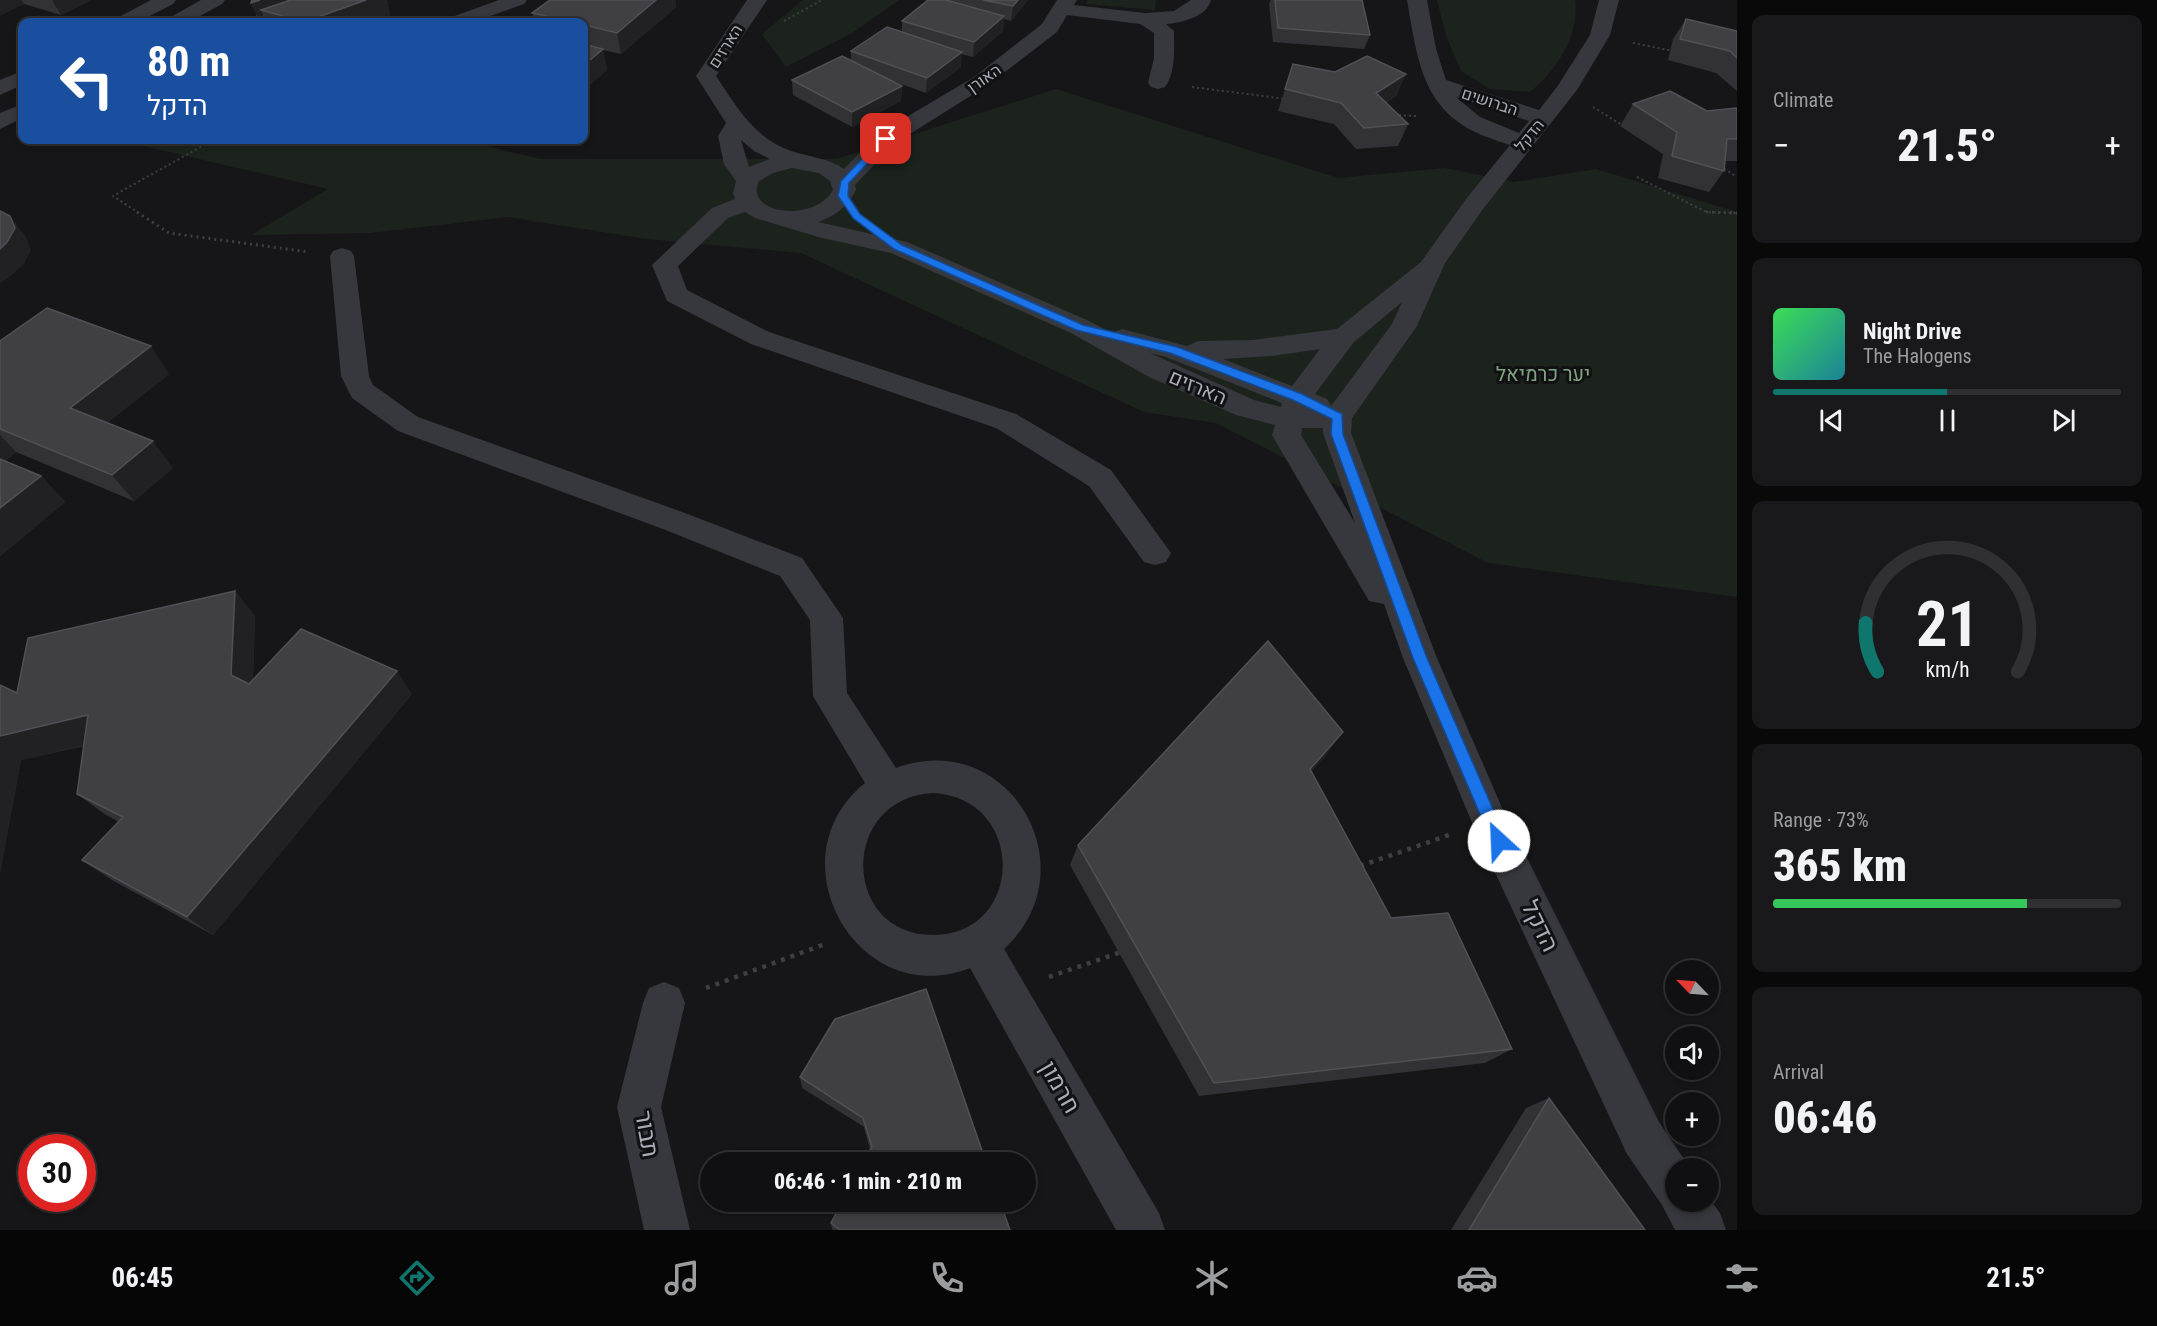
<!DOCTYPE html>
<meta charset="utf-8">
<style>
:root{--surface:#101012;--page:#19191b;--text:#f1f3f6;--muted:#9c9d9f;--line:#303032;--accent:#0f766e}
body{margin:0;font-family:"Roboto Condensed",Heebo,sans-serif;background:var(--page);color:var(--text);height:100vh;display:flex;flex-direction:column;font-size:22px;white-space:nowrap}
*{box-sizing:border-box;margin:0}
p{font-size:20px;color:var(--muted)}
.icon{flex:none;width:33px;height:33px;fill:none;stroke:currentColor;stroke-width:2;stroke-linecap:round;stroke-linejoin:round}
.map{position:relative;flex:1;overflow:hidden}
.details{display:flex;flex-direction:column;gap:15px;padding:15px;background:#09090a;width:420px}
.details>*{flex:none}
.hud{position:absolute;left:18px;top:18px;width:570px;height:126px;border-radius:12px;box-shadow:0 3px 9px #0003,0 0 0 2px var(--line);background:#1a4fa0;color:#fff;overflow:hidden}
.needle{width:39px;rotate:295deg}
.controls{position:absolute;left:1665px;top:960px;display:grid;gap:12px}
.controls a{display:grid;place-items:center;width:54px;height:54px;border-radius:50%;background:var(--surface);box-shadow:0 3px 9px #0003,0 0 0 2px var(--line);font-size:30px}
.speed{position:absolute;left:18px;top:1134px;display:flex;gap:12px;font-size:30px;font-weight:700;text-align:center}
.speed>*{display:grid;place-content:center;width:78px;height:78px;border-radius:50%;background:var(--surface);box-shadow:0 3px 9px #0003,0 0 0 2px var(--line);line-height:1}
.speed .limit{border:9px solid #d22;background:#fff;color:#111}
.pin{position:absolute;display:grid;place-items:center;width:51px;height:51px;color:#fff;margin:-26px;border-radius:12px;box-shadow:0 3px 9px #0006}
.me{position:absolute;width:66px;margin:-33px;rotate:335deg;stroke-linejoin:round;filter:drop-shadow(0 0 4px #0008)}
.turn{display:flex;align-items:center;gap:21px;height:126px;padding:0 30px;font-size:27px}
.turn .icon{width:78px;height:78px;stroke-width:2.5}
.turn b{display:block;font-size:42px;line-height:51px}
.big{font-size:45px;font-weight:800;line-height:1.1}
.details .card{flex:1;display:flex;flex-direction:column;justify-content:center;gap:9px;min-width:0;padding:0 21px;border-radius:12px;background:var(--page)}
.details .dial{align-items:center;gap:0}
.dial svg{height:156px;overflow:visible;fill:none;stroke:var(--line);stroke-width:7;stroke-linecap:round;text-anchor:middle}
.dial text{fill:var(--text);stroke:none}
.song{display:flex;align-items:center;gap:18px}
.cover{width:72px;height:72px;border-radius:9px;background:linear-gradient(135deg,hsl(130 70% 55%),hsl(190 70% 35%))}
.played{height:6px;border-radius:3px;background:linear-gradient(90deg,var(--accent) 50%,var(--line) 50%)}
.keys{display:flex;justify-content:space-around;direction:ltr}
.heat{display:flex;justify-content:space-between;align-items:center;font-size:33px;direction:ltr}
.charge{height:9px;border-radius:4px;background:linear-gradient(90deg,#34c759 73%,var(--line) 0)}
.trip{position:absolute;left:700px;top:1152px;width:336px;height:60px;border-radius:30px;background:var(--surface);box-shadow:0 3px 9px #0003,0 0 0 2px var(--line);font-weight:800;line-height:60px;text-align:center}
.tab-bar{display:flex;height:96px;justify-content:space-around;align-items:center;background:#060607;color:var(--muted)}
.tab-bar .icon{width:42px;height:42px}
.tab-bar .active{color:var(--accent)}
.tab-bar b{font-size:27px;color:var(--text)}
main{display:flex;flex:1;min-height:0}
.map>svg:first-child{display:block}
.green{fill:#1c231d}
.lines{fill:none;stroke-linecap:round;stroke-linejoin:round}
.path-far2{stroke:#3d3f44;stroke-width:2;stroke-dasharray:2 3;stroke-linecap:butt}
.path-far1{stroke:#3d3f44;stroke-width:3;stroke-dasharray:2 4;stroke-linecap:butt}
.path{stroke:#3d3f44;stroke-width:4.5;stroke-dasharray:4 6;stroke-linecap:butt}
.minor{fill:#37383d;fill-rule:evenodd}
.tertiary{fill:#37383d;fill-rule:evenodd}
.wall{fill:#323236}
.shaded-wall{fill:#212124}
.building{fill:#3f3f44;stroke:#4f5156;stroke-width:1.5}
.route{fill:#1a73e8;stroke:#114b97;stroke-width:1.5}
.labels{text-anchor:middle;stroke-width:6;stroke-linejoin:round;paint-order:stroke}
.far-street-label{font-size:16px;fill:#a8adb8;stroke:#111113}
.park-label{font-size:20px;fill:#7fa381;stroke:#111113}
.street-label{font-size:20px;fill:#a8adb8;stroke:#111113}
.near-street-label{font-size:24px;fill:#a8adb8;stroke:#111113}
</style>
<main>
<div class="map">
<svg width="1737" height="1230" viewBox="0 0 1737 1230">
<rect width="100%" height="100%" fill="#161618"/>
<g class="green">
<path d="M803,0H899L852,33L786,67L762,34Z"/>
<path d="M1088,0H1156L1155,10L1086,4Z"/>
<path d="M1437,0H1575C1580,35 1556,71 1530,92L1490,89L1461,71L1447,38Z"/>
<path d="M1056,89L1338,178L1444,168L1514,182L1596,169L1737,212V597L1488,563L1216,423L1144,412L801,253L646,239L508,217L370,233L251,235L328,189L126,142L129,140H462L540,159H836Z"/>
</g>
<g class="lines">
<g class="path-far2">
<path d="M784,21L822,0"/>
<path d="M255,22L258,12"/>
<path d="M1633,43L1673,51"/>
<path d="M1192,87L1286,99"/>
<path d="M1593,107L1625,127"/>
<path d="M1394,115L1416,116"/>
<path d="M1720,166L1737,177"/>
<path d="M1637,177L1706,212L1737,213"/>
<path d="M139,213L113,196L213,140"/>
</g>
<g class="path-far1">
<path d="M137,212L169,233L309,252"/>
<path d="M1706,212L1737,213"/>
</g>
<g class="path">
<path d="M1360,866L1452,834"/>
<path d="M1049,977L1121,952"/>
<path d="M706,988L828,943"/>
</g>
<g class="minor">
<path d="M499,0H527L524,4L473,22H446L449,18Z"/>
<path d="M747,0H767L716,76C736,106 755,139 791,151C809,157 829,158 844,169L878,134L974,77L1042,24L1057,0H1077L1074,5L1145,13L1174,11L1191,0H1211C1207,17 1181,23 1166,24L1174,31C1174,49 1176,72 1165,87L1158,89L1151,87L1148,83L1154,58V33L1140,24L1067,15L1057,32L988,85L894,144L855,185L856,190C847,207 837,215 818,222L907,242L1089,321L1112,333L1122,329L1187,346L1198,341L1253,340L1337,329L1421,262L1466,199L1510,145C1492,139 1473,133 1458,122C1419,94 1415,44 1407,0H1427L1436,49L1446,80L1539,110L1557,87L1590,35L1599,0H1619L1610,35L1577,90L1483,209L1445,263L1417,326L1352,418L1351,433L1437,658L1503,810L1659,1122L1690,1168H1676V1202H1708V1197L1720,1213L1726,1230H1675L1662,1205L1627,1154L1476,832L1403,658L1384,604L1369,601L1272,435L1275,425L1236,415L1149,377L1071,333L891,253L818,237L755,218L745,212L728,218L678,266L687,290L769,332L1016,414L1111,470L1171,553L1166,562L1155,565L1144,562L1089,486L996,428L751,344L667,301L652,265L712,208L735,199L733,193L736,181L724,164L718,136L726,123L696,76ZM1456,97L1529,121L1519,133L1480,117ZM741,140L754,151L770,159L749,167ZM792,168L819,173L830,181L833,190C815,223 743,215 759,181L773,173ZM1402,302L1392,324L1331,406L1327,399L1315,394L1354,342ZM1320,349L1292,386L1223,359L1272,356ZM1150,353L1166,357L1282,403L1281,407L1254,400ZM1302,428H1323V433L1355,523L1301,435Z"/>
<path d="M342,248L351,251L354,256L369,376L373,385L418,417L685,513L802,558L843,618L847,693L896,768C1008,726 1092,868 1004,949L1159,1213L1165,1230H1116L970,968C858,1012 771,859 865,783L813,696L810,620L780,576L663,529L398,431L352,398L341,376L330,256L333,251ZM933,793C1027,798 1025,935 933,935C841,935 839,798 933,793Z"/>
<path d="M664,982L679,988L685,1003L661,1107L690,1230H644L617,1107L643,1003L649,988Z"/>
</g>
<g class="tertiary">
<path d="M151,0H176L173,4L138,22H114L117,18Z"/>
<path d="M201,0H225L222,4L189,22H166L169,18Z"/>
<path d="M22,71V85L0,95V80Z"/>
<path d="M22,104V118L0,129V113Z"/>
</g>
</g>
<g class="wall">
<path d="M0,0H91L61,15L24,4Z"/>
<path d="M252,0H387L390,15L369,22H260L251,3Z"/>
<path d="M550,0H675L676,7L621,54L603,50L607,70L584,90V22H535L532,13Z"/>
<path d="M928,0H1028L1011,21L1004,19L1003,31L973,57L961,54V67L926,93L887,79L902,86L901,101L852,127L793,95L792,80L851,61V51L902,32V21Z"/>
<path d="M1271,0H1362L1370,35L1364,49L1273,42L1269,4Z"/>
<path d="M1686,19L1737,31V91L1716,73L1668,60L1673,39Z"/>
<path d="M1293,64L1397,95L1386,103L1408,124L1398,146L1356,149L1334,124L1278,111Z"/>
<path d="M1633,104L1707,111L1737,108V161H1725L1724,171L1709,192L1658,178L1663,154L1620,126Z"/>
<path d="M0,341L169,374L107,423L173,468L134,501L16,452L5,461L41,476L65,502L0,556Z"/>
<path d="M235,591L255,616L253,680L412,694L213,935L112,880L82,860L119,822L106,815L77,794L84,746L21,760L0,873V685L17,693Z"/>
<path d="M1326,755L1311,772L1391,918L1512,1049L1485,1063L1199,1096L1070,865L1078,845Z"/>
<path d="M800,1077L986,1162L870,1150L864,1127L802,1088Z"/>
<path d="M1549,1098L1645,1230H1451L1526,1108Z"/>
<path d="M831,1223L1010,1230H833L832,1229Z"/>
</g>
<g class="shaded-wall">
<path d="M0,0H21L24,4L0,16Z"/>
<path d="M52,0H91L61,15Z"/>
<path d="M260,0H286L292,13L261,10L266,22H260L251,3Z"/>
<path d="M366,0H387L390,15L369,22H304Z"/>
<path d="M656,0H675L676,7L621,54L617,33Z"/>
<path d="M1018,0H1028L1011,21L1013,6Z"/>
<path d="M1004,16L1003,31L973,57L974,42Z"/>
<path d="M603,49L607,70L584,90V65Z"/>
<path d="M962,52L961,67L926,93L927,78Z"/>
<path d="M1406,74L1397,95L1367,114L1376,93Z"/>
<path d="M902,86L901,101L852,127V112Z"/>
<path d="M10,216L26,237L31,250L24,264L7,279L0,283V249Z"/>
<path d="M151,346L169,374L92,435L70,408Z"/>
<path d="M0,435L16,452L0,465Z"/>
<path d="M153,441L173,468L134,501L112,475Z"/>
<path d="M41,476L65,502L0,556V508Z"/>
<path d="M235,591L255,616L252,699L231,675Z"/>
<path d="M397,671L412,694L213,935L187,917Z"/>
<path d="M88,715L115,738L21,760L0,873V736Z"/>
<path d="M1343,732L1326,755L1294,791L1310,769Z"/>
</g>
<g class="building">
<path d="M252,0H260L251,3Z"/>
<path d="M291,0H366L304,22L261,10Z"/>
<path d="M550,0H656L617,33L584,25V22H572L532,13Z"/>
<path d="M928,0H946L1004,16L974,42L902,21Z"/>
<path d="M983,0H1018L1013,6Z"/>
<path d="M1275,0H1362L1370,35L1278,28Z"/>
<path d="M1686,19L1737,31V58L1730,51L1680,39Z"/>
<path d="M887,27L962,52L927,78L851,51Z"/>
<path d="M584,44L603,49L584,65Z"/>
<path d="M842,56L902,86L852,112L792,80Z"/>
<path d="M1367,56L1406,74L1376,93L1408,124L1364,128L1341,103L1285,89L1293,64L1335,72Z"/>
<path d="M1670,91L1707,111L1737,108V139H1727L1724,171L1672,156L1677,132L1633,104Z"/>
<path d="M0,211L10,216L15,228L7,242L0,249Z"/>
<path d="M47,308L151,346L70,408L153,441L112,475L0,429V341Z"/>
<path d="M0,459L41,476L0,508Z"/>
<path d="M235,591L231,675L249,684L301,629L397,671L187,917L82,860L123,817L77,794L88,715L0,736V685L17,693L28,638Z"/>
<path d="M1268,641L1343,732L1310,769L1391,918L1448,913L1512,1049L1214,1083L1078,845Z"/>
<path d="M926,989L986,1162H863L872,1147L863,1118L800,1077L835,1019Z"/>
<path d="M1549,1098L1645,1230H1469Z"/>
<path d="M842,1202H1000L1010,1230H840L831,1223Z"/>
</g>
<path class="route" d="M883,137L890,139L849,183L848,196L860,214L902,245L1083,325L1177,347L1302,394L1342,414L1343,434L1427,658L1507,841L1505,847L1499,849L1494,847L1413,658L1331,434L1332,419L1293,400L1170,353L1076,330L894,249L853,218L838,196L841,181Z"/>
<g class="labels">
<g class="far-street-label">
<text transform="translate(725 46) rotate(-57)" y="6">הארזים</text>
<text transform="translate(984 78) rotate(-35)" y="6">האורן</text>
<text transform="translate(1490 101) rotate(18)" y="6">הברושים</text>
<text transform="translate(1529 135) rotate(-51)" y="6">הדקל</text>
</g>
<g class="park-label">
<text x="1543" y="381">יער כרמיאל</text>
</g>
<g class="street-label">
<text transform="translate(1198 387) rotate(23)" y="7">הארזים</text>
</g>
<g class="near-street-label">
<text transform="translate(1540 926) rotate(64)" y="8">הדקל</text>
<text transform="translate(1060 1087) rotate(60)" y="8">חרמון</text>
<text transform="translate(647 1134) rotate(80)" y="8">תבור</text>
</g>
</g>
</svg>
<div class="controls">
<a><svg class="needle" viewBox="-14 -14 28 28"><path d="M0-13l5 13h-10z" fill="#e53935"/><path d="M0 13l5-13h-10z" fill="#9c9d9f"/></svg></a>
<a><svg class="icon" aria-label="sound" viewBox="0 0 24 24"><path d="M4 9h4l5-4v14l-5-4H4zM17 9q2 3 0 6"/></svg></a>
<a>+</a>
<a>−</a>
</div>
<div class="speed"><div class="limit">30</div></div>
<div class="pin" style="left:886px;top:139px;background:#d93025"><svg class="icon" aria-label="arrive" viewBox="0 0 24 24"><path d="M6 21V4h12l-3 4 3 4H6"/></svg></div>
<svg class="me" style="left:1499px;top:841px" viewBox="-20 -20 40 40"><circle r="19" fill="#fff"/><path d="M0-13L10 11 0 6-10 11z" fill="#1a73e8"/></svg>
<div class="trip">06:46 · 1 min · 210 m</div>
<div class="hud">
<div class="turn"><svg class="icon" aria-label="left" viewBox="0 0 24 24"><path d="M17 20v-9H6M10 6l-5 5 5 5"/></svg><div><b>80 m</b>הדקל</div></div>
</div>
</div>
<section class="details">
<div class="card"><p>Climate</p>
<div class="heat"><a>−</a><b class="big">21.5°</b><a>+</a></div>
</div>
<div class="card">
<div class="song"><i class="cover"></i><div><b>Night Drive</b><p>The Halogens</p></div></div>
<div class="played"></div>
<div class="keys"><svg class="icon" aria-label="previous" viewBox="0 0 24 24"><path d="M18 5L8 12l10 7zM5 5v14"/></svg><svg class="icon" aria-label="pause" viewBox="0 0 24 24"><path d="M8 5v14M16 5v14"/></svg><svg class="icon" aria-label="next" viewBox="0 0 24 24"><path d="M6 5l10 7-10 7zM19 5v14"/></svg></div>
</div>
<div class="card dial"><svg viewBox="0 0 100 80">
<path d="M14 69A42 42 0 1 1 86 69"/>
<path d="M14 69A42 42 0 0 1 8 44" stroke="#0f766e"/>
<text x="50" y="56" font-size="32" font-weight="700">21</text>
<text x="50" y="72" font-size="11">km/h</text>
</svg></div>
<div class="card"><p>Range · 73%</p><b class="big">365 km</b><div class="charge"></div></div>
<div class="card"><p>Arrival</p><b class="big">06:46</b></div>
</section>
</main>
<nav class="tab-bar">
<b>06:45</b>
<svg class="icon active" aria-label="directions" viewBox="0 0 24 24"><path d="M12 3l9 9-9 9-9-9zM9 14v-3h6M13 9l2 2-2 2"/></svg>
<svg class="icon" aria-label="music" viewBox="0 0 24 24"><path d="M9 18V5l10-2v13"/><circle cx="6" cy="18" r="3"/><circle cx="16" cy="16" r="3"/></svg>
<svg class="icon" aria-label="phone" viewBox="0 0 24 24"><path d="M5 4h4l2 5-3 2q2 4 5 5l2-3 5 2v4C11 20 4 13 5 4z"/></svg>
<svg class="icon" aria-label="climate" viewBox="0 0 24 24"><path d="M12 3v18M4 7l16 10M4 17L20 7"/></svg>
<svg class="icon" aria-label="car" viewBox="0 0 24 24"><path d="M5 17H2v-5l4-1 3-4h7l3 4 3 1v5h-3M9 17h6M6 11h13"/><circle cx="7" cy="17" r="2"/><circle cx="17" cy="17" r="2"/></svg>
<svg class="icon" aria-label="filters" viewBox="0 0 24 24"><path d="M4 7h16M4 17h16"/><circle cx="9" cy="7" r="2"/><circle cx="15" cy="17" r="2"/></svg>
<b>21.5°</b>
</nav>
